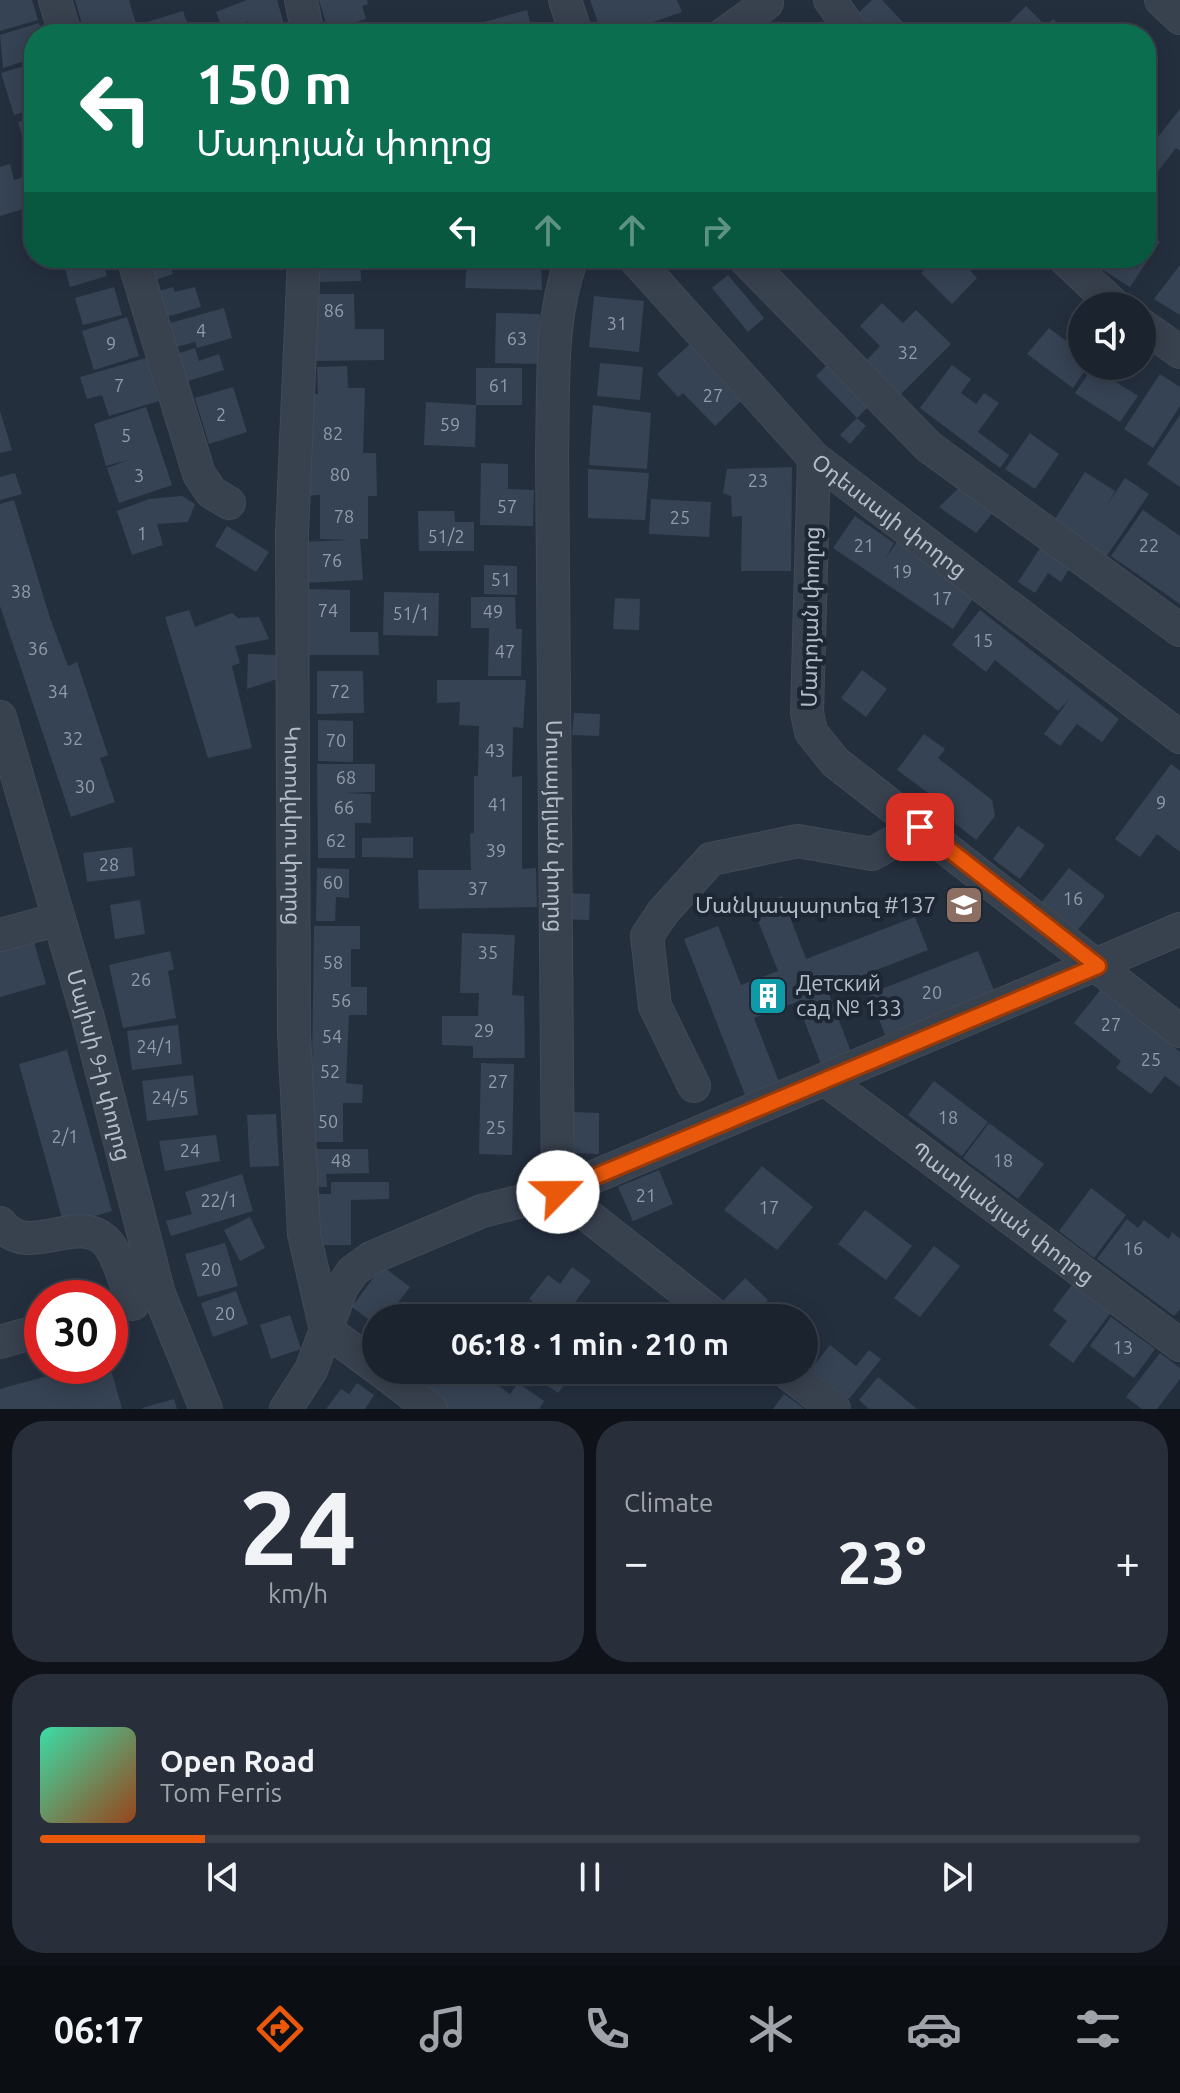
<!DOCTYPE html>
<meta charset="utf-8">
<style>
:root{--surface:#1b232e;--page:#282f3a;--text:#f1f3f6;--muted:#a0a4aa;--line:#39404a;--accent:#ea580c}
body{margin:0;font-family:Ubuntu,"Noto Sans Armenian",sans-serif;background:var(--page);color:var(--text);height:100vh;display:flex;flex-direction:column;font-size:30px;white-space:nowrap}
*{box-sizing:border-box;margin:0}
p{font-size:26px;color:var(--muted)}
.icon{flex:none;width:44px;height:44px;fill:none;stroke:currentColor;stroke-width:2;stroke-linecap:round;stroke-linejoin:round}
.map{position:relative;height:1409px;overflow:hidden}
.panel{display:flex;flex-direction:column;gap:12px;padding:12px;background:#0f1319;flex:1}
.panel>*{flex:none}
.banner{position:absolute;left:24px;top:24px;width:1132px;height:244px;border-radius:32px;box-shadow:0 4px 20px #0003,0 0 0 2px var(--line);background:#0b6e4f;color:#fff;overflow:hidden}
.buttons{position:absolute;left:1068px;top:292px;display:grid;gap:16px}
.buttons a{display:grid;place-items:center;width:88px;height:88px;border-radius:50%;background:var(--surface);box-shadow:0 4px 20px #0003,0 0 0 2px var(--line);font-size:40px}
.speed{position:absolute;left:24px;top:1280px;display:flex;gap:16px;font-size:40px;font-weight:700;text-align:center}
.speed>*{display:grid;place-content:center;width:104px;height:104px;border-radius:50%;background:var(--surface);box-shadow:0 4px 20px #0003,0 0 0 2px var(--line);line-height:1}
.speed .limit{border:12px solid #d22;background:#fff;color:#111}
.pin{position:absolute;display:grid;place-items:center;width:68px;height:68px;color:#fff;margin:-34px;border-radius:16px;box-shadow:0 4px 12px #0006}
.me{position:absolute;width:88px;margin:-44px;rotate:67deg;stroke-linejoin:round;filter:drop-shadow(0 0 6px #0008)}
.turn{display:flex;align-items:center;gap:28px;height:168px;padding:0 40px;font-size:36px}
.turn .icon{width:104px;height:104px;stroke-width:2.5}
.turn b{display:block;font-size:56px;line-height:68px}
.lanes{display:flex;align-items:center;height:76px;padding:0 40px;background:#0003;justify-content:center;gap:40px;direction:ltr}
.lanes .off{opacity:.35}
.big{font-size:60px;font-weight:700;line-height:1.1}
.panel .tile{flex:1;display:flex;flex-direction:column;justify-content:center;gap:12px;min-width:0;padding:0 28px;border-radius:32px;background:var(--page)}
.panel .dial{align-items:center;gap:0}
.dial b{font-size:104px;line-height:1}
.song{display:flex;align-items:center;gap:24px}
.cover{width:96px;height:96px;border-radius:12px;background:linear-gradient(135deg,hsl(160 70% 55%),hsl(20 70% 35%))}
.played{height:8px;border-radius:4px;background:linear-gradient(90deg,var(--accent) 15%,var(--line) 15%)}
.keys{display:flex;justify-content:space-around;direction:ltr}
.heat{display:flex;justify-content:space-between;align-items:center;font-size:44px;direction:ltr}
.panel .tiles{flex:1;display:grid;gap:12px;grid-template-columns:1fr 1fr}
.tile:last-child{grid-column:span 2}
.trip{position:absolute;left:362px;top:1304px;width:456px;height:80px;border-radius:40px;background:var(--surface);box-shadow:0 4px 20px #0003,0 0 0 2px var(--line);font-weight:700;line-height:80px;text-align:center}
.menu{display:flex;height:128px;justify-content:space-around;align-items:center;background:#0b0e12;color:var(--muted)}
.menu .icon{width:56px;height:56px}
.menu .on{color:var(--accent)}
.menu b{font-size:36px;color:var(--text)}
.map>svg:first-child{display:block}
.building{fill:#364354}
.lines{fill:none;stroke-linecap:round;stroke-linejoin:round}
.minor-casing{stroke:#414a57;stroke-width:34}
.minor{stroke:#38414e;stroke-width:32}
.route-casing{stroke:#983908;stroke-width:20}
.route{stroke:#ea580c;stroke-width:14}
.labels{text-anchor:middle;stroke-width:8;stroke-linejoin:round;paint-order:stroke}
.number-label{font-size:18px;fill:#929caa}
.street-label{font-size:22px;fill:#b4bcc9;stroke:#1d2633}
.poi-label{font-size:22px;fill:#b4bcc9;stroke:#1d2633;text-anchor:end}
</style>
<div class="map">
<svg width="1180" height="1409" viewBox="0 0 1180 1409">
<rect width="100%" height="100%" fill="#242f3e"/>
<g class="building">
<path d="M0,0H32L38,20L0,31Z"/>
<path d="M75,0H129L139,34H85Z"/>
<path d="M247,0H277L287,34H254L248,21L223,30L216,12Z"/>
<path d="M319,0H367L368,4L362,6L366,19L328,30Z"/>
<path d="M590,0H677L682,12L641,26L644,34H602Z"/>
<path d="M872,0H882L914,34H866L852,19Z"/>
<path d="M1026,6L1046,26L1053,19L1065,30L1061,34H1018L1008,24Z"/>
<path d="M527,10L533,34H468L466,27Z"/>
<path d="M183,11L191,34H151L147,22Z"/>
<path d="M39,23L42,34H34V58L3,68L0,35Z"/>
<path d="M34,63V109L14,115L1,73Z"/>
<path d="M1180,109V151L1176,148L1155,175L1146,169V152Z"/>
<path d="M34,117V148L26,150L18,122Z"/>
<path d="M10,164L14,180L34,174V206L0,216V167Z"/>
<path d="M1146,233L1160,242L1130,287L1084,258H1146Z"/>
<path d="M62,258H101L107,276L70,287Z"/>
<path d="M144,258H177L169,261L173,274L152,281Z"/>
<path d="M315,258H360L361,281L316,282Z"/>
<path d="M467,258H541L542,290L465,288Z"/>
<path d="M937,258H972L965,265L977,278L952,304L921,273Z"/>
<path d="M1180,265V315L1154,299Z"/>
<path d="M728,275L764,318L748,332L712,288Z"/>
<path d="M114,287L122,315L83,325L75,298Z"/>
<path d="M173,287L175,292L195,287L201,307L166,317L159,291Z"/>
<path d="M313,294H354L355,329H384V360L314,361Z"/>
<path d="M594,296L644,301L639,352L589,347Z"/>
<path d="M882,303L903,323L916,310L951,344L901,394L867,360L880,346L860,326Z"/>
<path d="M224,308L232,338L197,348L195,342L176,347L170,323Z"/>
<path d="M496,313L540,314L539,364L495,363Z"/>
<path d="M127,317L139,356L94,370L82,331Z"/>
<path d="M1049,328L1082,353V366H1088L1073,388L1027,354Z"/>
<path d="M690,344L743,399L715,426L683,393L678,397L657,374Z"/>
<path d="M195,348L199,361L219,354L224,370L185,382L176,354Z"/>
<path d="M146,358L159,401L109,416L102,395L87,399L80,377Z"/>
<path d="M831,361L872,403L857,418L816,376Z"/>
<path d="M600,363L643,367L640,400L597,396Z"/>
<path d="M952,365L971,379L961,393L976,404L984,393L999,403L978,432L1009,455L1000,468L920,408Z"/>
<path d="M347,366L348,388H365L363,453H376L377,496H368V539H360L363,580L303,583L301,542L348,540L320,539V495L303,496L302,394H318L317,367Z"/>
<path d="M1093,367L1138,396L1120,422L1075,393Z"/>
<rect x="476" y="368" width="46" height="37"/>
<path d="M1160,374L1180,387V406L1153,448L1124,429Z"/>
<path d="M233,387L247,432L209,444L195,398Z"/>
<path d="M426,402L476,405L475,447L424,445Z"/>
<path d="M593,405L651,413L647,469L589,465Z"/>
<path d="M146,407L172,485L119,503L107,468L128,460L106,466L94,424Z"/>
<path d="M0,411L12,450L0,453Z"/>
<path d="M1180,415V487L1147,464Z"/>
<path d="M857,418L866,426L850,444L840,435Z"/>
<path d="M1030,433L1059,454L1035,489L1005,469Z"/>
<path d="M481,463L508,464V489L534,490L533,526L480,525Z"/>
<path d="M792,467L791,571H741L742,516L732,517L731,496L723,493L727,469Z"/>
<path d="M588,469L649,473L645,520L588,518Z"/>
<path d="M1085,472L1115,491L1107,505L1125,478L1149,494L1104,560L1051,525Z"/>
<path d="M15,473L22,494L0,500V477Z"/>
<path d="M965,482L999,505L976,533L939,507Z"/>
<path d="M182,496L195,504L188,522L157,524L163,545L132,555L117,511L149,499Z"/>
<path d="M651,499L711,502L709,537L649,534Z"/>
<path d="M14,500L50,618L68,666L77,662L108,755L100,758L115,802L71,817L0,606V504Z"/>
<path d="M1143,510L1180,536V604L1111,556Z"/>
<path d="M418,511H454L455,522H474V551H419Z"/>
<path d="M855,516L894,543L885,559L899,539L935,565L932,569L974,597L953,629L833,548Z"/>
<path d="M227,526L269,552L256,572L215,546Z"/>
<path d="M1044,542L1074,561L1061,582L1048,573L1035,593L1018,582Z"/>
<path d="M484,565L517,566V595L484,594Z"/>
<path d="M306,589L350,590V632H378L379,655H306Z"/>
<path d="M384,592L439,593L438,636L383,635Z"/>
<path d="M471,597H515L516,629H522L521,676H488L489,628H471Z"/>
<path d="M615,598L640,599L639,630L613,629Z"/>
<path d="M189,610L195,627L232,613L238,618L259,617L269,639L235,646L240,663L232,666L252,748L208,758L165,617Z"/>
<path d="M980,610L1119,719L1102,742L1077,724L1060,746L1044,734L1070,698L1058,711L995,660L986,672L952,645Z"/>
<path d="M248,654L280,655L283,677L247,689Z"/>
<path d="M862,670L887,689L866,717L841,698Z"/>
<path d="M317,671H363L364,713L317,714Z"/>
<path d="M437,680H526L523,728L513,727L512,777L522,776V869L536,868L537,907L419,909L418,870H471L470,834L474,833V776H478L479,726L459,725L460,702L437,703Z"/>
<path d="M574,713L600,714L599,736L572,735Z"/>
<path d="M318,720L353,721V762L318,761Z"/>
<path d="M924,734L945,749L938,758L992,800L995,816L976,840L926,800L931,795L897,770Z"/>
<path d="M317,764H375V792L342,793L371,794V823H355V858H318Z"/>
<path d="M1171,764L1180,771V852L1157,834L1140,857L1115,839Z"/>
<path d="M1018,826L1045,845L1020,879L993,859Z"/>
<path d="M413,837V858L362,857V838Z"/>
<path d="M132,847L135,876L87,882L83,853Z"/>
<path d="M317,868L349,869V898L336,897L335,921H316Z"/>
<path d="M1069,868L1105,896L1077,931L1041,903Z"/>
<path d="M563,893L590,894L589,920L563,919Z"/>
<path d="M782,896L806,959L915,917L928,950L827,989L851,1052L821,1064L797,1002L754,1018L781,1087L747,1100L684,939L718,926L741,985L778,971L753,908Z"/>
<path d="M140,900L145,934L115,939L110,905Z"/>
<path d="M314,926H360V949H351V987H367V1015H349L346,1083L363,1085L362,1103H343V1142H311Z"/>
<path d="M462,933L515,935L512,995L524,996L525,1058H473V1046L442,1045V1016H478L479,993H460Z"/>
<path d="M32,935L46,984L0,997V943Z"/>
<path d="M170,951L174,969L168,971L176,1018L123,1028L109,965Z"/>
<path d="M978,951L995,993L885,1035L869,994Z"/>
<path d="M1101,989L1180,1052V1087L1165,1076L1151,1094L1116,1068L1121,1061L1074,1023Z"/>
<path d="M178,1025L182,1064L132,1070L127,1031Z"/>
<path d="M67,1050L112,1211L64,1225L19,1064Z"/>
<path d="M481,1063L514,1064L512,1155L479,1154Z"/>
<path d="M193,1075L198,1115L147,1121L142,1081Z"/>
<path d="M934,1081L988,1122L962,1156L908,1115Z"/>
<path d="M572,1112L599,1113V1154L572,1153Z"/>
<path d="M276,1114L279,1166L250,1167L247,1115Z"/>
<path d="M989,1123L1044,1164L1018,1199L963,1158Z"/>
<path d="M216,1135L220,1161L165,1171L159,1141Z"/>
<path d="M313,1149H368L369,1173L326,1174L327,1187H314Z"/>
<path d="M762,1166L813,1207L777,1250L724,1210Z"/>
<path d="M659,1170L673,1204L633,1221L618,1187Z"/>
<path d="M242,1174L253,1211L171,1236L166,1221L192,1214L185,1192Z"/>
<path d="M331,1182H389V1199L351,1200V1245H319V1194H331Z"/>
<path d="M1091,1188L1126,1215L1094,1258L1059,1231Z"/>
<path d="M865,1210L912,1246L886,1280L838,1244Z"/>
<path d="M250,1217L265,1248L240,1261L224,1230Z"/>
<path d="M1127,1219L1138,1228L1144,1220L1169,1239L1172,1232L1180,1239V1309L1174,1316L1097,1259Z"/>
<path d="M225,1243L238,1286L198,1297L185,1254Z"/>
<path d="M934,1246L960,1266L920,1317L894,1298Z"/>
<path d="M382,1266L410,1287L386,1318H376V1325L352,1307Z"/>
<path d="M572,1267L591,1281L563,1318H533L541,1308L529,1299L548,1275L560,1284Z"/>
<path d="M745,1278L768,1300L751,1318H734L720,1304Z"/>
<path d="M1074,1282L1112,1311L1073,1363L1049,1345L1067,1321L1053,1310Z"/>
<path d="M236,1291L248,1324L213,1337L201,1303Z"/>
<path d="M416,1303L437,1318H405Z"/>
<path d="M290,1315L301,1349L271,1359L260,1325Z"/>
<path d="M1111,1317L1155,1349L1134,1378L1090,1346Z"/>
<path d="M830,1345L856,1366L869,1350L881,1359L849,1399L811,1369Z"/>
<path d="M1160,1353L1180,1368V1379L1157,1409H1142L1126,1397Z"/>
<path d="M84,1366H110L122,1409H0V1389Z"/>
<path d="M430,1370H500L492,1381L510,1394L518,1383L544,1401L539,1409H445L417,1387Z"/>
<path d="M531,1370H575L558,1393L529,1373Z"/>
<path d="M878,1377L917,1409H869L859,1400Z"/>
<path d="M357,1383L374,1395L365,1409H326L341,1389L349,1394Z"/>
<path d="M784,1394L805,1409H773Z"/>
<path d="M174,1399L177,1409H142V1408Z"/>
</g>
<g class="lines">
<g class="minor-casing">
<g id="minor">
<path d="M55,0L65,34"/>
<path d="M301,0L308,34"/>
<path d="M565,0L576,34"/>
<path d="M830,0L854,34"/>
<path d="M1161,0L1180,18"/>
<path d="M724,34L767,3"/>
<path d="M133,258L199,474L211,492L229,503"/>
<path id="s1" d="M304,258L292,533L294,1033L304,1234L326,1330L376,1367"/>
<path id="s2" d="M572,258C549,319 554,387 552,451L558,1192L718,1318"/>
<path id="s3" d="M634,258L814,458L1180,737"/>
<path d="M744,258L929,447L1180,630"/>
<path d="M1064,258L1115,306"/>
<path d="M1142,325L1180,352"/>
<path d="M814,458L807,713L811,732L835,762L1180,1031"/>
<path id="s4" d="M0,717L88,1018L159,1294L206,1409"/>
<path d="M0,935L59,919"/>
<path id="s5" d="M827,1081L1180,1345"/>
<path d="M694,1086L655,1006L647,936L663,912L711,859L798,841L872,854L920,827"/>
<path d="M0,1223C28,1262 81,1208 109,1245C120,1260 126,1286 133,1304"/>
<path d="M0,1342L42,1330"/>
<path d="M380,1370L431,1409"/>
<path d="M784,1370L834,1409"/>
<path d="M286,1409L311,1370L342,1287L353,1271L371,1258L482,1211L558,1192L1180,929"/>
</g>
</g>
<use href="#minor" class="minor"/>
</g>
<g class="lines">
<g class="route-casing">
<path id="route" d="M558,1192L1098,966L920,827"/>
</g>
<use href="#route" class="route"/>
</g>
<defs>
<g id="school-square" transform="scale(2)"><rect x="-9" y="-9" width="18" height="18" rx="4" fill="#8d6e63" stroke="#1d2633"/><path d="M0-5L7-2L0 1L-7-2ZM-4 1L0 2.5L4 1V4Q0 6-4 4Z" fill="#fff"/></g>
<g id="building-square" transform="scale(2)"><rect x="-9" y="-9" width="18" height="18" rx="4" fill="#0f9aa8" stroke="#1d2633"/><path d="M-4-6H4V6H1V3H-1V6H-4ZM-2.5-4.3h1.7v1.8h-1.7ZM.8-4.3h1.7v1.8H.8ZM-2.5-1h1.7V.8h-1.7ZM.8-1h1.7V.8H.8Z" fill="#fff"/></g>
</defs>
<g fill-rule="evenodd">
<use href="#school-square" x="964" y="905"/>
<use href="#building-square" x="768" y="996"/>
</g>
<g class="labels">
<g class="number-label">
<text x="334" y="317">86</text>
<text x="617" y="330">31</text>
<text x="201" y="337">4</text>
<text x="517" y="345">63</text>
<text x="111" y="350">9</text>
<text x="908" y="359">32</text>
<text x="119" y="392">7</text>
<text x="499" y="392">61</text>
<text x="713" y="402">27</text>
<text x="221" y="421">2</text>
<text x="450" y="431">59</text>
<text x="333" y="440">82</text>
<text x="126" y="442">5</text>
<text x="340" y="481">80</text>
<text x="139" y="482">3</text>
<text x="758" y="487">23</text>
<text x="507" y="513">57</text>
<text x="344" y="523">78</text>
<text x="680" y="524">25</text>
<text x="142" y="540">1</text>
<text x="446" y="543">51/2</text>
<text x="864" y="552">21</text>
<text x="1149" y="552">22</text>
<text x="332" y="567">76</text>
<text x="902" y="578">19</text>
<text x="501" y="586">51</text>
<text x="21" y="598">38</text>
<text x="942" y="605">17</text>
<text x="328" y="617">74</text>
<text x="493" y="618">49</text>
<text x="411" y="620">51/1</text>
<text x="983" y="647">15</text>
<text x="38" y="655">36</text>
<text x="505" y="658">47</text>
<text x="58" y="698">34</text>
<text x="340" y="698">72</text>
<text x="73" y="745">32</text>
<text x="336" y="747">70</text>
<text x="495" y="757">43</text>
<text x="346" y="784">68</text>
<text x="85" y="793">30</text>
<text x="1161" y="809">9</text>
<text x="498" y="811">41</text>
<text x="344" y="814">66</text>
<text x="336" y="847">62</text>
<text x="496" y="857">39</text>
<text x="109" y="871">28</text>
<text x="333" y="889">60</text>
<text x="478" y="895">37</text>
<text x="1073" y="905">16</text>
<text x="488" y="959">35</text>
<text x="333" y="969">58</text>
<text x="141" y="986">26</text>
<text x="932" y="999">20</text>
<text x="341" y="1007">56</text>
<text x="1111" y="1031">27</text>
<text x="484" y="1037">29</text>
<text x="332" y="1043">54</text>
<text x="155" y="1053">24/1</text>
<text x="1151" y="1066">25</text>
<text x="330" y="1078">52</text>
<text x="498" y="1088">27</text>
<text x="170" y="1104">24/5</text>
<text x="948" y="1124">18</text>
<text x="328" y="1128">50</text>
<text x="496" y="1134">25</text>
<text x="65" y="1143">2/1</text>
<text x="190" y="1157">24</text>
<text x="341" y="1167">48</text>
<text x="1003" y="1167">18</text>
<text x="646" y="1202">21</text>
<text x="219" y="1207">22/1</text>
<text x="769" y="1214">17</text>
<text x="1133" y="1255">16</text>
<text x="211" y="1276">20</text>
<text x="225" y="1320">20</text>
<text x="1123" y="1354">13</text>
</g>
<g class="street-label">
<text dy="8" stroke="none"><textPath href="#s3" startOffset="364">Օդեսսայի փողոց</textPath></text>
<text transform="translate(810 617) rotate(-89)" y="8">Մադոյան փողոց</text>
<text dy="8" stroke="none"><textPath href="#s1" startOffset="568">Կոտովսկու փողոց</textPath></text>
<text dy="8" stroke="none"><textPath href="#s2" startOffset="570">Մուսայելյան փողոց</textPath></text>
<text dy="8" stroke="none"><textPath href="#s4" startOffset="362">Մայիսի 9-ի փողոց</textPath></text>
<text dy="8" stroke="none"><textPath href="#s5" startOffset="220">Պատկանյան փողոց</textPath></text>
</g>
<g class="poi-label">
<text x="936" y="913">Մանկապարտեզ #137</text>
<text x="796" y="991" text-anchor="start">Детский<tspan x="796" dy="25">сад № 133</tspan></text>
</g>
</g>
</svg>
<div class="buttons">
<a><svg class="icon" aria-label="sound" viewBox="0 0 24 24"><path d="M4 9h4l5-4v14l-5-4H4zM17 9q2 3 0 6"/></svg></a>
</div>
<div class="speed"><div class="limit">30</div></div>
<div class="pin" style="left:920px;top:827px;background:#d93025"><svg class="icon" aria-label="arrive" viewBox="0 0 24 24"><path d="M6 21V4h12l-3 4 3 4H6"/></svg></div>
<svg class="me" style="left:558px;top:1192px" viewBox="-20 -20 40 40"><circle r="19" fill="#fff"/><path d="M0-13L10 11 0 6-10 11z" fill="#ea580c"/></svg>
<div class="trip">06:18 · 1 min · 210 m</div>
<div class="banner">
<div class="turn"><svg class="icon" aria-label="left" viewBox="0 0 24 24"><path d="M17 20v-9H6M10 6l-5 5 5 5"/></svg><div><b>150 m</b>Մադոյան փողոց</div></div>
<div class="lanes"><svg class="icon" aria-label="left" viewBox="0 0 24 24"><path d="M17 20v-9H6M10 6l-5 5 5 5"/></svg><svg class="icon off" aria-label="ahead" viewBox="0 0 24 24"><path d="M12 20V5M6 11l6-6 6 6"/></svg><svg class="icon off" aria-label="ahead" viewBox="0 0 24 24"><path d="M12 20V5M6 11l6-6 6 6"/></svg><svg class="icon off" aria-label="right" viewBox="0 0 24 24"><path d="M7 20v-9h11M14 6l5 5-5 5"/></svg></div>
</div>
</div>
<section class="panel">
<div class="tiles">
<div class="tile dial"><b>24</b><p>km/h</p></div>
<div class="tile"><p>Climate</p>
<div class="heat"><a>−</a><b class="big">23°</b><a>+</a></div>
</div>
<div class="tile">
<div class="song"><i class="cover"></i><div><b>Open Road</b><p>Tom Ferris</p></div></div>
<div class="played"></div>
<div class="keys"><svg class="icon" aria-label="previous" viewBox="0 0 24 24"><path d="M18 5L8 12l10 7zM5 5v14"/></svg><svg class="icon" aria-label="pause" viewBox="0 0 24 24"><path d="M8 5v14M16 5v14"/></svg><svg class="icon" aria-label="next" viewBox="0 0 24 24"><path d="M6 5l10 7-10 7zM19 5v14"/></svg></div>
</div>
</div>
</section>
<nav class="menu">
<b>06:17</b>
<svg class="icon on" aria-label="directions" viewBox="0 0 24 24"><path d="M12 3l9 9-9 9-9-9zM9 14v-3h6M13 9l2 2-2 2"/></svg>
<svg class="icon" aria-label="music" viewBox="0 0 24 24"><path d="M9 18V5l10-2v13"/><circle cx="6" cy="18" r="3"/><circle cx="16" cy="16" r="3"/></svg>
<svg class="icon" aria-label="phone" viewBox="0 0 24 24"><path d="M5 4h4l2 5-3 2q2 4 5 5l2-3 5 2v4C11 20 4 13 5 4z"/></svg>
<svg class="icon" aria-label="climate" viewBox="0 0 24 24"><path d="M12 3v18M4 7l16 10M4 17L20 7"/></svg>
<svg class="icon" aria-label="car" viewBox="0 0 24 24"><path d="M5 17H2v-5l4-1 3-4h7l3 4 3 1v5h-3M9 17h6M6 11h13"/><circle cx="7" cy="17" r="2"/><circle cx="17" cy="17" r="2"/></svg>
<svg class="icon" aria-label="filters" viewBox="0 0 24 24"><path d="M4 7h16M4 17h16"/><circle cx="9" cy="7" r="2"/><circle cx="15" cy="17" r="2"/></svg>
</nav>
